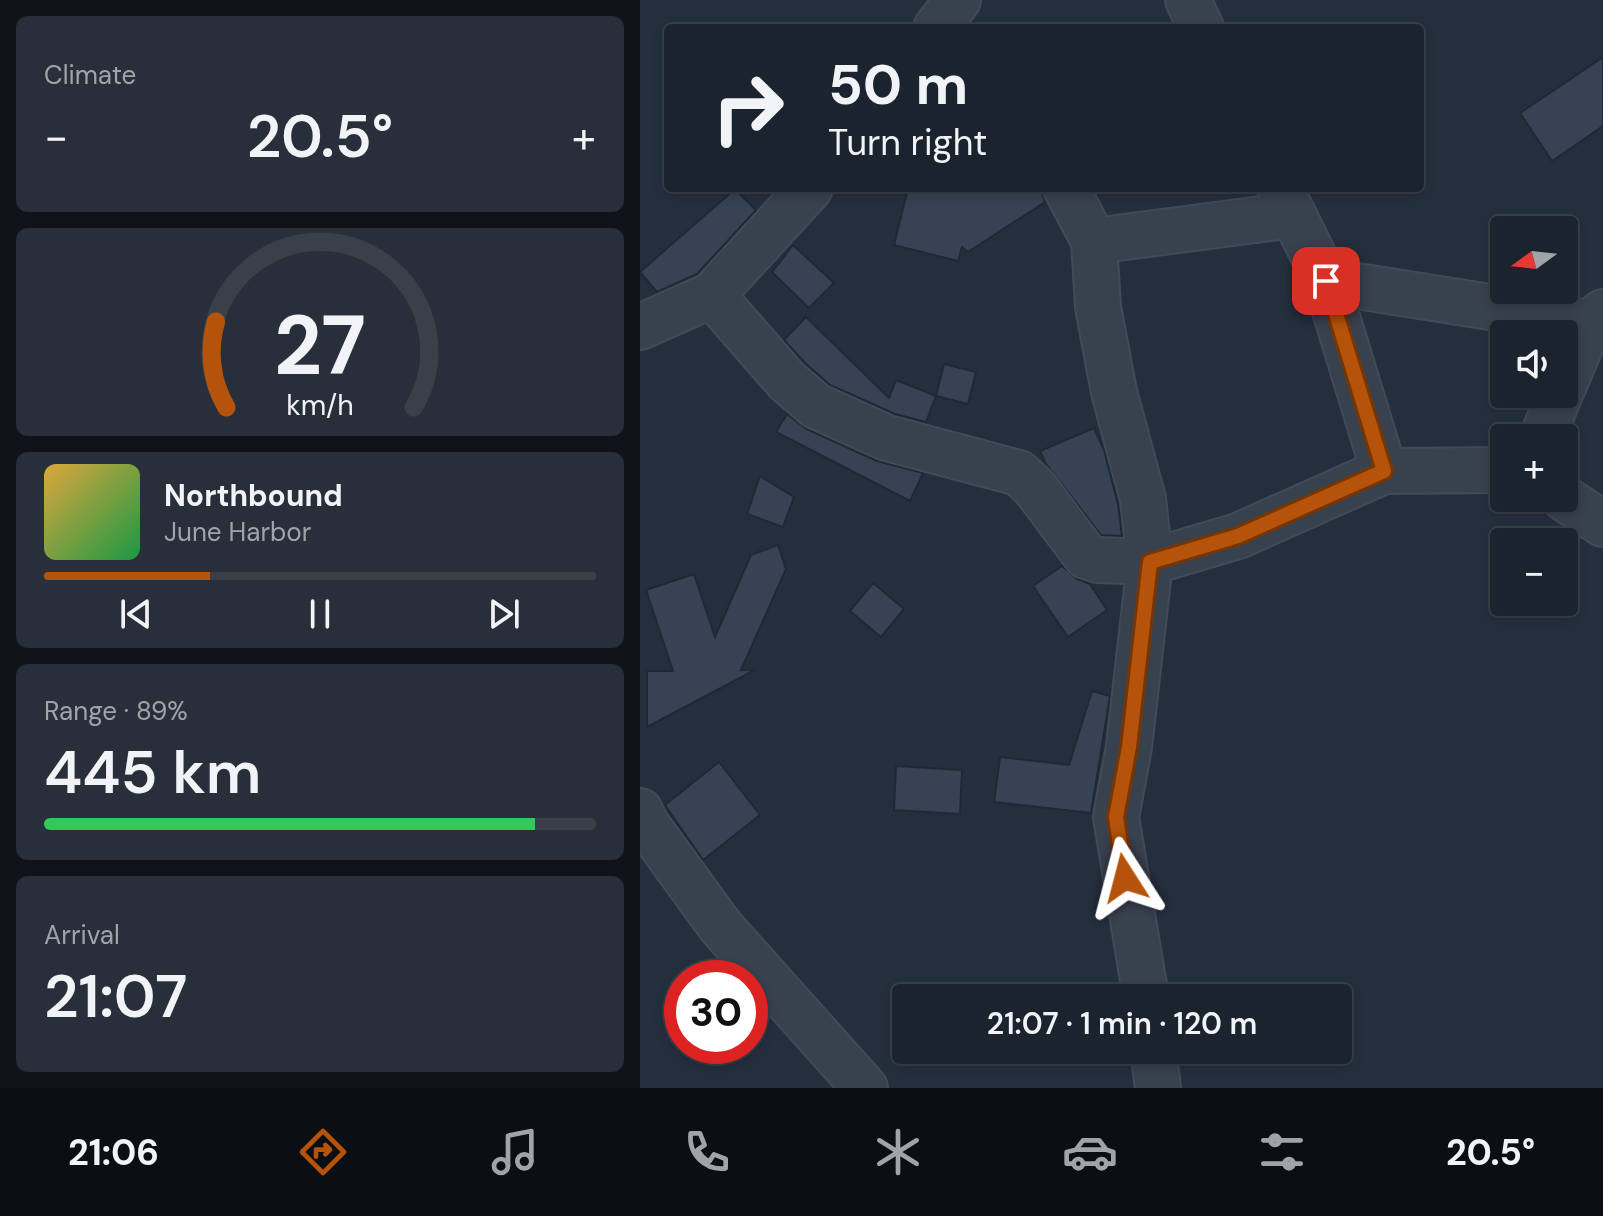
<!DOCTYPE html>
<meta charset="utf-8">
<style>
:root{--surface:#1b232e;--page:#282f3a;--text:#f1f3f6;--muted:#a0a4aa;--line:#39404a;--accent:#b45309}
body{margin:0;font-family:"DM Sans",sans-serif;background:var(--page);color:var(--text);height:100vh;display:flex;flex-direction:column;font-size:30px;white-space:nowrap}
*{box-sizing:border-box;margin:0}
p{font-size:26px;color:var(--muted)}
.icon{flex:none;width:44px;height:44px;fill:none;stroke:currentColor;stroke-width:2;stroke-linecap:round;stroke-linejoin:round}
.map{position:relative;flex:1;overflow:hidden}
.sheet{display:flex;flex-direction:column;gap:16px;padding:16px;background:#0f1319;width:640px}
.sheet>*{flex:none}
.banner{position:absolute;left:24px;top:24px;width:760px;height:168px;border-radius:8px;box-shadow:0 4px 12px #0003,0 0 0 2px var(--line);background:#1b232e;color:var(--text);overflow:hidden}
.needle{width:52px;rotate:255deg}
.controls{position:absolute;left:850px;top:216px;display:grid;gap:16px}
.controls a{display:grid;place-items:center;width:88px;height:88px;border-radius:8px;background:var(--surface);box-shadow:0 4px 12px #0003,0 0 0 2px var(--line);font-size:40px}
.speed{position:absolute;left:24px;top:960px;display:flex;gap:16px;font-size:40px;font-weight:700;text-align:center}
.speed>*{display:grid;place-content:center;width:104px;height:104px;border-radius:50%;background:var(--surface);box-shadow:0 4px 12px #0003,0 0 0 2px var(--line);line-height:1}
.speed .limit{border:12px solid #d22;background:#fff;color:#111}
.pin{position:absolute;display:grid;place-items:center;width:68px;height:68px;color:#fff;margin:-34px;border-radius:16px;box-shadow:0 4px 12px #0006}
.me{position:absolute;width:88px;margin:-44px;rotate:351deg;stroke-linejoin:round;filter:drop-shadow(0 0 6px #0008)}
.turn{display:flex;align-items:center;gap:28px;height:168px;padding:0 32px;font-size:36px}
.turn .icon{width:104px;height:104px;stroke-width:2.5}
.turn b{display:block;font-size:56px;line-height:68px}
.big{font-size:60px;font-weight:600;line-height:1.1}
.sheet .tile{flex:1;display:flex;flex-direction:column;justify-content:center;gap:12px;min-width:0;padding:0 28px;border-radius:12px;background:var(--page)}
.sheet .dial{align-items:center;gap:0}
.dial svg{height:208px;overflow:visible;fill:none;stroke:var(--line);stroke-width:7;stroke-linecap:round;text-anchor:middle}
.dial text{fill:var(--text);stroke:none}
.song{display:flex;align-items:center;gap:24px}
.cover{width:96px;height:96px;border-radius:12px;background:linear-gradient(135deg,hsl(40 70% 55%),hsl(140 70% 35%))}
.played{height:8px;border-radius:4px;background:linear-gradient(90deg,var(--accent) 30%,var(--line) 30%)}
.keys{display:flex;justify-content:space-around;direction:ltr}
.heat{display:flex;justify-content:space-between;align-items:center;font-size:44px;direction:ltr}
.charge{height:12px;border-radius:6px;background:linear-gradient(90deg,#34c759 89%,var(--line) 0)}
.trip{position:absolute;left:252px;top:984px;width:460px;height:80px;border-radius:8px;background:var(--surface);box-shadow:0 4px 12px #0003,0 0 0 2px var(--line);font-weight:600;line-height:80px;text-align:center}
.dock{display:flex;height:128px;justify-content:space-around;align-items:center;background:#0b0e12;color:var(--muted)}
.dock .icon{width:56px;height:56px}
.dock .active{color:var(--accent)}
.dock b{font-size:36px;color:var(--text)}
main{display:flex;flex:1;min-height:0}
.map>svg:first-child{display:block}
.building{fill:#364354;stroke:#1f2835;stroke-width:2}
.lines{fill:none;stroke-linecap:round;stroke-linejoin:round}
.minor-casing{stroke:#414a57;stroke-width:48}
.minor{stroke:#38414e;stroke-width:44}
.route-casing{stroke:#753606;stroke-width:20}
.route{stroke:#b45309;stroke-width:14}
</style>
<main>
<section class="sheet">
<div class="tile"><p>Climate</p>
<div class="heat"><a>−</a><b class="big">20.5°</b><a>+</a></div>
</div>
<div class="tile dial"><svg viewBox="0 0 100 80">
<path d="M14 69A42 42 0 1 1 86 69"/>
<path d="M14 69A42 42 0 0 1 10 36" stroke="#b45309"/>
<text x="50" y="56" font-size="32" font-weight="700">27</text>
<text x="50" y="72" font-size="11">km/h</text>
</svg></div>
<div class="tile">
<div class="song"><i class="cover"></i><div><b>Northbound</b><p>June Harbor</p></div></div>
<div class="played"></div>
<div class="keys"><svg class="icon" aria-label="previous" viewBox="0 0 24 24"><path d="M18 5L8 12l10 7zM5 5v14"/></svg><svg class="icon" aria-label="pause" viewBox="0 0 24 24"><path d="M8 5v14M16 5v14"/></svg><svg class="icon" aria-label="next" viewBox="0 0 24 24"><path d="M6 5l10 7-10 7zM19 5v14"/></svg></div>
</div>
<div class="tile"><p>Range · 89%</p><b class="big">445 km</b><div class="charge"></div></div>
<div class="tile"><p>Arrival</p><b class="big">21:07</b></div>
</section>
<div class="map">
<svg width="963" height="1088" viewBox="0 0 963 1088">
<rect width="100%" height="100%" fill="#242f3e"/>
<g class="building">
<path d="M963,57V126L912,161L880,113Z"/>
<path d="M268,188H401L405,202L328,252L322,247L318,261L254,245Z"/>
<path d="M95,189L116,210L57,274L17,292L0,272Z"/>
<path d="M153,245L194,283L169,308L132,272Z"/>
<path d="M166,317L249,398L256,380L296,396L286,422L255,414L190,385L165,363L144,340Z"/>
<path d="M304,364L336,372L328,404L296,396Z"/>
<path d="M147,414L166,429L237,461L283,473L270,501L136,432Z"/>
<path d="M454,428L464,450L478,504L482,536L461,535L406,464L400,451Z"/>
<path d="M120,476L154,497L143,527L107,514Z"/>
<path d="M138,545L146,569L101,670H115L7,727V671H33L6,590L54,574L75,637L111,555Z"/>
<path d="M422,566L437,579L450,584L467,610L428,637L393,586Z"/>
<path d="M233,583L264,609L241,637L210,611Z"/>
<path d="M452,691L470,696L451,813L354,802L360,757L429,765Z"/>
<path d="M79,762L120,815L63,860L25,805Z"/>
<path d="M256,766L322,770L320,814L254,810Z"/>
</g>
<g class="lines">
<g class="minor-casing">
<g id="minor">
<path d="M548,0L561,28"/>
<path d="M296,28L318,0"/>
<path d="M426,188L454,241L458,307L474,392L503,499L510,562L489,747L476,817L506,998"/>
<path d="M640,188L686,281L744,471"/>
<path d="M454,241L653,215"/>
<path d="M686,281L950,323"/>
<path d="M72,295L147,381L176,406L247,438L379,473L395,488L446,556L458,560L510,562L598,536L744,471L864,470"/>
<path d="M0,327L72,295L170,188"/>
<path d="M924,385L950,323L963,312"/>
<path d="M902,438L920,394"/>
<path d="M924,498L963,524"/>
<path d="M0,811L6,824L81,927L225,1088"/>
<path d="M513,1050L518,1088"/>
</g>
</g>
<use href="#minor" class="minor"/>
</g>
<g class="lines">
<g class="route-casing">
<path id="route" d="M485,878L476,817L489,747L510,562L598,536L744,471L686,281"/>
</g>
<use href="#route" class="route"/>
</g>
</svg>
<div class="controls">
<a><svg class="needle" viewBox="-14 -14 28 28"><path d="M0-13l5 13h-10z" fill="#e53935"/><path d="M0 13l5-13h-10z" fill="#a0a4aa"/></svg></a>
<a><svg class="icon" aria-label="sound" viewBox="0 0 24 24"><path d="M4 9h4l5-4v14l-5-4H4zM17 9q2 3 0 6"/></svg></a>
<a>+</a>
<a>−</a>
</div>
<div class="speed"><div class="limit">30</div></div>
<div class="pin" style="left:686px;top:281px;background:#d93025"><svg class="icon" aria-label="arrive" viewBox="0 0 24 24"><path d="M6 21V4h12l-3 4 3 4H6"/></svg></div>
<svg class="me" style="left:485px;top:878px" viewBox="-20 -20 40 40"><path d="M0-17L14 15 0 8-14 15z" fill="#b45309" stroke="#fff" stroke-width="4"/></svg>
<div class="trip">21:07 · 1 min · 120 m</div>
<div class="banner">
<div class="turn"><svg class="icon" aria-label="right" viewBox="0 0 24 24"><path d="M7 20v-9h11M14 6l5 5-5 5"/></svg><div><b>50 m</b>Turn right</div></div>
</div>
</div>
</main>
<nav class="dock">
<b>21:06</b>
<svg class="icon active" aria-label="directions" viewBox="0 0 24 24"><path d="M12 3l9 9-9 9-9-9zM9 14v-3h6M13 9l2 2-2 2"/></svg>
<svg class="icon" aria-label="music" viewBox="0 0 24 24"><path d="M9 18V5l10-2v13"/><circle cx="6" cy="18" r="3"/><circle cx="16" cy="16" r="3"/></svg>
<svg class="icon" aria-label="phone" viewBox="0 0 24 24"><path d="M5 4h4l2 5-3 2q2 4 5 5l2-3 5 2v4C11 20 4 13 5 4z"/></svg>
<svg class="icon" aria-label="climate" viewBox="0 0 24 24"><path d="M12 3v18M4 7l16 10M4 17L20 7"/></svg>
<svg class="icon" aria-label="car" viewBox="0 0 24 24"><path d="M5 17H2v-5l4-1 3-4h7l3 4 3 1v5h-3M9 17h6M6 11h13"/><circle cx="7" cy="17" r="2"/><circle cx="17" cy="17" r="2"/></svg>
<svg class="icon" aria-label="filters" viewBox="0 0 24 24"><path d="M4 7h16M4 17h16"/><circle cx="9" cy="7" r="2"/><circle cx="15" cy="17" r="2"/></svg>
<b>20.5°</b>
</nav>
